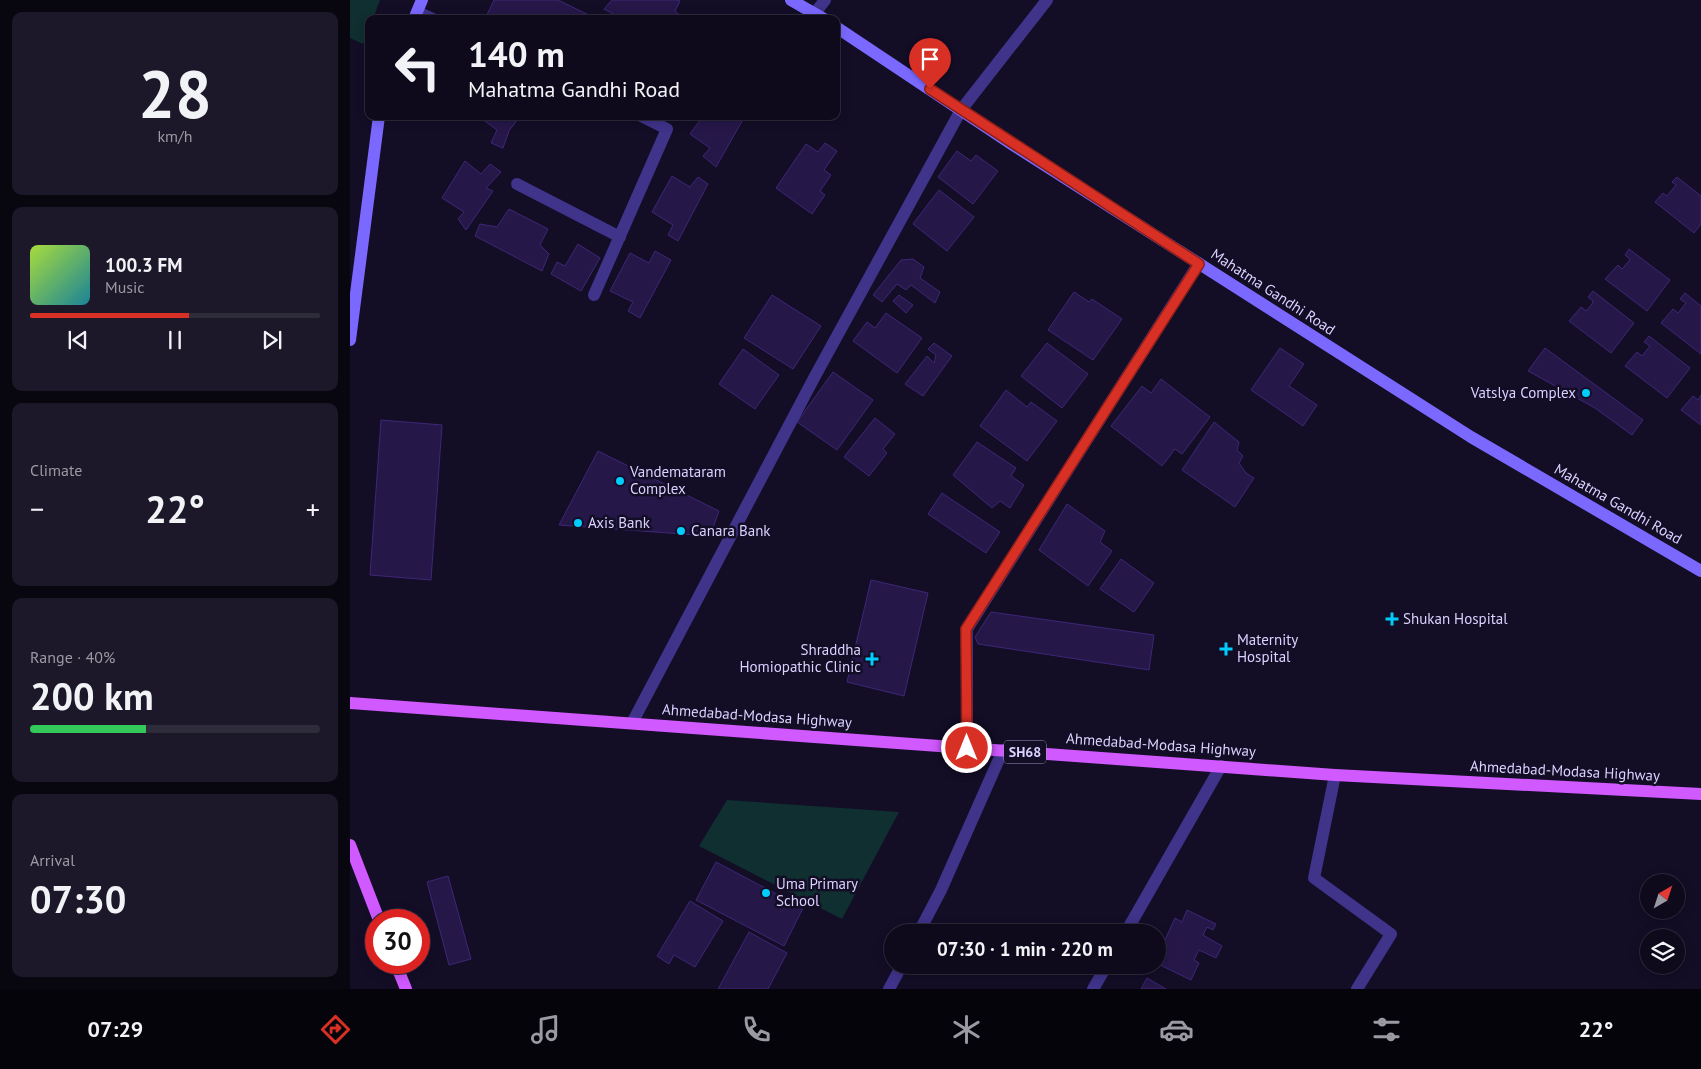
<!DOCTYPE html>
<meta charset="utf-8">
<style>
:root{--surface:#0e0a1c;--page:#1c1829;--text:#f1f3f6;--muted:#9b9aa3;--line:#2e2b3b;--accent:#d93025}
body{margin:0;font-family:"PT Sans",sans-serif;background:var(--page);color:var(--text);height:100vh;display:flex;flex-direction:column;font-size:19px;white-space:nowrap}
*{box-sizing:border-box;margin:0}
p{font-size:16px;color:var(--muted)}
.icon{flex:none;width:28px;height:28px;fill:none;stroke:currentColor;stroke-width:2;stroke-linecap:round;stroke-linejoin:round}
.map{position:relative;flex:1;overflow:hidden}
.sheet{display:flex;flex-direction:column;gap:12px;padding:12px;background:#08060f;width:350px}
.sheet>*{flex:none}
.guide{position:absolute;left:15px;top:15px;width:475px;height:105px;border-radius:10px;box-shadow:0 2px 12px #0003,0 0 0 1px var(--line);background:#0e0a1c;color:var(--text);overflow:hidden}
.needle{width:32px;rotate:39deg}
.tools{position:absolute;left:1290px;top:874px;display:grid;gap:10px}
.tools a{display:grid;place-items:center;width:45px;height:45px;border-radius:50%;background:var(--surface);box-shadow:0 2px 12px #0003,0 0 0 1px var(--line);font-size:25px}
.speed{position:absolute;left:15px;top:909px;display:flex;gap:10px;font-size:25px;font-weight:700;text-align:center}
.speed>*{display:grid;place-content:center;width:65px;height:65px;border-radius:50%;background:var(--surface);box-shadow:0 2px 12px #0003,0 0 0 1px var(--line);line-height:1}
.speed .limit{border:8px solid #d22;background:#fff;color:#111}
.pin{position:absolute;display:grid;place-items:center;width:42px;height:42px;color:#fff;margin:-51px -21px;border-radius:50% 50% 50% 0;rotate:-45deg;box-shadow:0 0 5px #0007}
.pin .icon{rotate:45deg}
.me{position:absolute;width:55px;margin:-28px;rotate:0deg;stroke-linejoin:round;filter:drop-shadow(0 0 4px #0008)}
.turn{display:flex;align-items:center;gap:18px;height:105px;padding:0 20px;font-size:22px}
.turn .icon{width:65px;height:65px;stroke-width:2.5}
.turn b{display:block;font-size:35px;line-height:42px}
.big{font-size:38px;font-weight:600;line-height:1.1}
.sheet .widget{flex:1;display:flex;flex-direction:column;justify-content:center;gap:8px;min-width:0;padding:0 18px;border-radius:10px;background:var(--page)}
.sheet .dial{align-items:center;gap:0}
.dial b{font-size:65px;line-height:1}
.song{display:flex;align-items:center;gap:15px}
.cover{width:60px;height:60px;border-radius:8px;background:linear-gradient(135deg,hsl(80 70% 55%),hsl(190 70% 35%))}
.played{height:5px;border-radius:2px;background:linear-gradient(90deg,var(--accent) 55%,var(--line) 55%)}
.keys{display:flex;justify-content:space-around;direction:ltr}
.heat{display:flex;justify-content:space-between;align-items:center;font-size:28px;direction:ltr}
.charge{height:8px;border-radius:4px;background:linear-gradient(90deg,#34c759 40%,var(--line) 0)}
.trip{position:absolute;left:534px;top:924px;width:282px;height:50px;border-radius:25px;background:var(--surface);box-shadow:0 2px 12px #0003,0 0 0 1px var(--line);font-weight:600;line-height:50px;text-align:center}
.menu{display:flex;height:80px;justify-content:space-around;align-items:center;background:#06040b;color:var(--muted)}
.menu .icon{width:35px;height:35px}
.menu .active{color:var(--accent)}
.menu b{font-size:22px;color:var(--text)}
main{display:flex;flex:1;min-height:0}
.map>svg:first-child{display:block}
.green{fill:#0f2f31}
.building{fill:#261749;stroke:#3e2777}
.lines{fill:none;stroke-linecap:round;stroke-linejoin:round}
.street{stroke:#3f338a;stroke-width:12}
.secondary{stroke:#7b69ff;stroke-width:12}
.primary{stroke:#d059ff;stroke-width:12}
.route-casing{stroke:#8d1f18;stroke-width:12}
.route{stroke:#d93025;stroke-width:9}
.poi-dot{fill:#00ccfd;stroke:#130d26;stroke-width:2}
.labels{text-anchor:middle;stroke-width:5;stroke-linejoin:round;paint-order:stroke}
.shield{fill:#130d26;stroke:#9f97be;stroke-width:1}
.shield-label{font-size:14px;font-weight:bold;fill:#dbd2ff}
.street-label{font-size:15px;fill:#dbd2ff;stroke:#130d26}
.poi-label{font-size:15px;fill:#dbd2ff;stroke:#130d26;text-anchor:start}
</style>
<main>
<section class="sheet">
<div class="widget dial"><b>28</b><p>km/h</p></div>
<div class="widget">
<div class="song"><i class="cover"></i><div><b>100.3 FM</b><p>Music</p></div></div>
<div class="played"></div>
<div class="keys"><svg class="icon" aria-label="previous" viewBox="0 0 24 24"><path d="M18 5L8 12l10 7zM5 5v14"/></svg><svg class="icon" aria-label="pause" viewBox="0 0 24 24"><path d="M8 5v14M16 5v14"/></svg><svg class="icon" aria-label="next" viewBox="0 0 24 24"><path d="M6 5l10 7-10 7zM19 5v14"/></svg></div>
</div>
<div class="widget"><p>Climate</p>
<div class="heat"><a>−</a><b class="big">22°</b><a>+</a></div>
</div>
<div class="widget"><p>Range · 40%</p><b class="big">200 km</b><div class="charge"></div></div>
<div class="widget"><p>Arrival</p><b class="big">07:30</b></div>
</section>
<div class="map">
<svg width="1351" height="989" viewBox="0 0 1351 989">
<rect width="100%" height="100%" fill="#130d26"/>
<g class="green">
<path d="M0,0H30L23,19H19V30L13,44L0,38Z"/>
<path d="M377,800L549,812L492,919L349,846Z"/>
</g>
<g class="building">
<path d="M144,0H208L243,17L135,19Z"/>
<path d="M262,0H327L330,1L325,11L332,17L272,19L254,9Z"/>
<path d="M128,116H170L159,131L153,148L141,143L147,130Z"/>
<path d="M353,116H395L366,167L353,156L360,148L340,134Z"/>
<path d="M475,143L487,151L474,170L481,175L470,191L475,195L462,214L426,188L456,144L468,152Z"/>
<path d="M607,151L621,161L626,155L648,171L623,204L588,177Z"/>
<path d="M115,161L131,174L140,164L151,172L136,188L143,191L116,230L108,219L114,212L92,198Z"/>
<path d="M322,176L340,187L348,177L358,184L328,241L318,235L323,225L302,212Z"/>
<path d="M1327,177L1351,196V224L1344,233L1305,202L1313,193L1317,196L1326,185L1322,182Z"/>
<path d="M589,190L624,217L597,251L563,224Z"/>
<path d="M159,209L198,229L190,245L199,254L192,271L125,236L130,224L147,227Z"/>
<path d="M228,244L250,258L231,291L201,274L207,262L215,266Z"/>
<path d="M1279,249L1320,280L1297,311L1255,279L1268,265L1272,269L1279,261L1280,259L1275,255Z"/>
<path d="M305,251L321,260L290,318L278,311L283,302L260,291L280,253L299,263Z"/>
<path d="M563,259L574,267L570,278L590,292L585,303L561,285L556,290L547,284L532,302L523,295L551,260Z"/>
<path d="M1243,291L1284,323L1261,353L1219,321L1231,307L1236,311L1242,304L1243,301L1238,297Z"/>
<path d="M724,292L739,302L742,299L772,319L743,360L698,330Z"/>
<path d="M1335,293L1351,306V354L1311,323L1323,309L1328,313L1336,303L1330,299Z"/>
<path d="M422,295L471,326L443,369L394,338Z"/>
<path d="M549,295L563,305L556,313L543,301Z"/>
<path d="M536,313L572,338L547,373L503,341L517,322L525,328Z"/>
<path d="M1299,336L1340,368L1317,398L1275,366L1287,352L1292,356L1300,346L1294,342Z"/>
<path d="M584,343L602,356L573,396L555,384L577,356L584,363L586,355L578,349Z"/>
<path d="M697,343L738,374L712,408L671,376Z"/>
<path d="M930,348L954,364L939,386L967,405L953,426L901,390Z"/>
<path d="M1195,348L1293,420L1282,435L1245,408L1178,371Z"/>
<path d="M393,349L429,375L405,409L369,384Z"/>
<path d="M483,372L523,400L487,450L447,422Z"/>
<path d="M811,379L860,417L832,454L825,449L812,466L761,426L792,386L801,393Z"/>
<path d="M656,390L677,407L681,402L707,421L677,461L630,426Z"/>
<path d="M1351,395V425L1331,410L1343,396L1348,400Z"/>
<path d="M525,418L545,434L533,449L537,453L519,476L494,457Z"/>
<path d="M31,420L92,425L81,580L20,575Z"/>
<path d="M864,422L889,442L887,450L893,456L889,463L896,473L904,478L885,507L832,470Z"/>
<path d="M627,442L666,468L661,476L674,485L660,508L650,501L642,508L603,475Z"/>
<path d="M248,451L369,511L360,536L209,525Z"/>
<path d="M592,493L650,532L636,553L578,514Z"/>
<path d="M717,504L755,531L750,542L762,551L738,586L689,550Z"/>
<path d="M771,559L804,583L784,612L750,589Z"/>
<path d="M521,580L578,593L554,696L497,682Z"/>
<path d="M641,612L804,635L799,670L628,644L625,637Z"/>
<path d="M366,862L453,908L434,946L346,900Z"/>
<path d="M98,876L121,959L99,965L77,882Z"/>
<path d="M340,901L373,921L345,967L324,955L319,964L307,956Z"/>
<path d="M837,910L866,924L863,930L857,927L853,935L872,946L866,958L849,950L844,960L849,963L841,980L808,964V955L825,918L832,922Z"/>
<path d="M399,932L437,953L418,989H368Z"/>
<path d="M797,978L816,989H791Z"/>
</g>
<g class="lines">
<g class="street">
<path d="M67,12L83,19"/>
<path d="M465,13L475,0"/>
<path d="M167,184L270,237"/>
<path d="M244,295L317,129L291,116"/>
<path d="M282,723L464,378L611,110L697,0"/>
<path d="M617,748V629L849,263"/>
<path d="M985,775L964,878L1041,934L1007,989"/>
<path d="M569,932L591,890L653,750"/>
<path d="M776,932L871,766"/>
<path d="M539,989L552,965"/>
<path d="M743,989L757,965"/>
</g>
<g class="secondary">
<path d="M441,0L474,19"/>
<path d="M64,19L72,0"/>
<path d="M486,27L663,145L1121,437L1351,571"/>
<path d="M0,340L29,116"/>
</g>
<g class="primary">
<path d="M0,703L985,775L1351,794"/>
<path d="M0,845L29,920"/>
<path d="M45,962L56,989"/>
</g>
</g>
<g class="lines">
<g class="route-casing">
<path id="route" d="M580,89L849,264L616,629L617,748"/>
</g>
<use href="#route" class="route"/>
</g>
<g class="poi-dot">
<circle cx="1236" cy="393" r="5"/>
<circle cx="270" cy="481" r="5"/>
<circle cx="228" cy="523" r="5"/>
<circle cx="331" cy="531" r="5"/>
<path d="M1039.5 611.5h5v5h5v5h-5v5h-5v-5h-5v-5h5z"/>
<path d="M873.5 641.5h5v5h5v5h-5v5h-5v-5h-5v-5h5z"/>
<path d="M519.5 651.5h5v5h5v5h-5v5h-5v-5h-5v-5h5z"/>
<circle cx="416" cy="893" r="5"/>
</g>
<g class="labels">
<rect class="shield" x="654" y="740.5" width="42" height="23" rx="4"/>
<g class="shield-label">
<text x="675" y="757">SH68</text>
</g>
<g class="street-label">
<text transform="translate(923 292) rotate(33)" y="5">Mahatma Gandhi Road</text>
<text transform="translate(1268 504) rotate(30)" y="5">Mahatma Gandhi Road</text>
<text transform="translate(407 716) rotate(4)" y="5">Ahmedabad-Modasa Highway</text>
<text transform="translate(811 745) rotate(4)" y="5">Ahmedabad-Modasa Highway</text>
<text transform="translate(1215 771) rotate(3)" y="5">Ahmedabad-Modasa Highway</text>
</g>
<g class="poi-label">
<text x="1226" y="398" text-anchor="end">Vatslya Complex</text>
<text x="280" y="477">Vandemataram<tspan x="280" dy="17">Complex</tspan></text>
<text x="238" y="528">Axis Bank</text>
<text x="341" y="536">Canara Bank</text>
<text x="1053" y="624">Shukan Hospital</text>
<text x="887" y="645">Maternity<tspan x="887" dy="17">Hospital</tspan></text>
<text x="511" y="655" text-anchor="end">Shraddha<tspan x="511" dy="17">Homiopathic Clinic</tspan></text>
<text x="426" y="889">Uma Primary<tspan x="426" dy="17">School</tspan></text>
</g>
</g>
</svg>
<div class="tools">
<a><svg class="needle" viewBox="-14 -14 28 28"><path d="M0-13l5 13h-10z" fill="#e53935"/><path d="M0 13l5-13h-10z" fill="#9b9aa3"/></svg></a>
<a><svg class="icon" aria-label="layers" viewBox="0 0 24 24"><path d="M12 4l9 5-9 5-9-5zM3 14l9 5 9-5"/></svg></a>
</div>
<div class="speed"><div class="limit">30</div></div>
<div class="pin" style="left:580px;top:89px;background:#d93025"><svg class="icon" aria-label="arrive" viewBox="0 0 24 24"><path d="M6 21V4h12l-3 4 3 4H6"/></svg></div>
<svg class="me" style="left:617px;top:748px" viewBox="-20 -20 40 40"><circle r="17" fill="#d93025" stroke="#fff" stroke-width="3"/><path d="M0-11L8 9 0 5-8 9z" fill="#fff"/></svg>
<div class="trip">07:30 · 1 min · 220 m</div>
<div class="guide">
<div class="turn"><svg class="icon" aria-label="left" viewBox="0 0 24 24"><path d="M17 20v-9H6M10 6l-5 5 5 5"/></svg><div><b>140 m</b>Mahatma Gandhi Road</div></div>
</div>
</div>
</main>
<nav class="menu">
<b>07:29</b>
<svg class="icon active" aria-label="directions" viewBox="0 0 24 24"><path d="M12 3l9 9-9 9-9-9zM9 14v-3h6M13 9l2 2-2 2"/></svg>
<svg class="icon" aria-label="music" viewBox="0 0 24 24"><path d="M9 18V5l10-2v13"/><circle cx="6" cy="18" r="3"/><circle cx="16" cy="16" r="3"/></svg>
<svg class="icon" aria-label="phone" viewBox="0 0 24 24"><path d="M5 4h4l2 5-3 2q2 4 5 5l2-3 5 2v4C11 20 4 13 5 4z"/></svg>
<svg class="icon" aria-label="climate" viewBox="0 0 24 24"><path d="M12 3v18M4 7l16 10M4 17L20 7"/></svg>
<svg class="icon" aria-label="car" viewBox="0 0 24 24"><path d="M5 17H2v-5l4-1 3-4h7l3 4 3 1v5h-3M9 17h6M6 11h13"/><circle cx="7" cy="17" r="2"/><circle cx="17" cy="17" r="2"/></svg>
<svg class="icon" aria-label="filters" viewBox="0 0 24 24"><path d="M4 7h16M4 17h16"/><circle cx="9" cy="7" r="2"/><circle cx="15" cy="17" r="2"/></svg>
<b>22°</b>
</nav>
